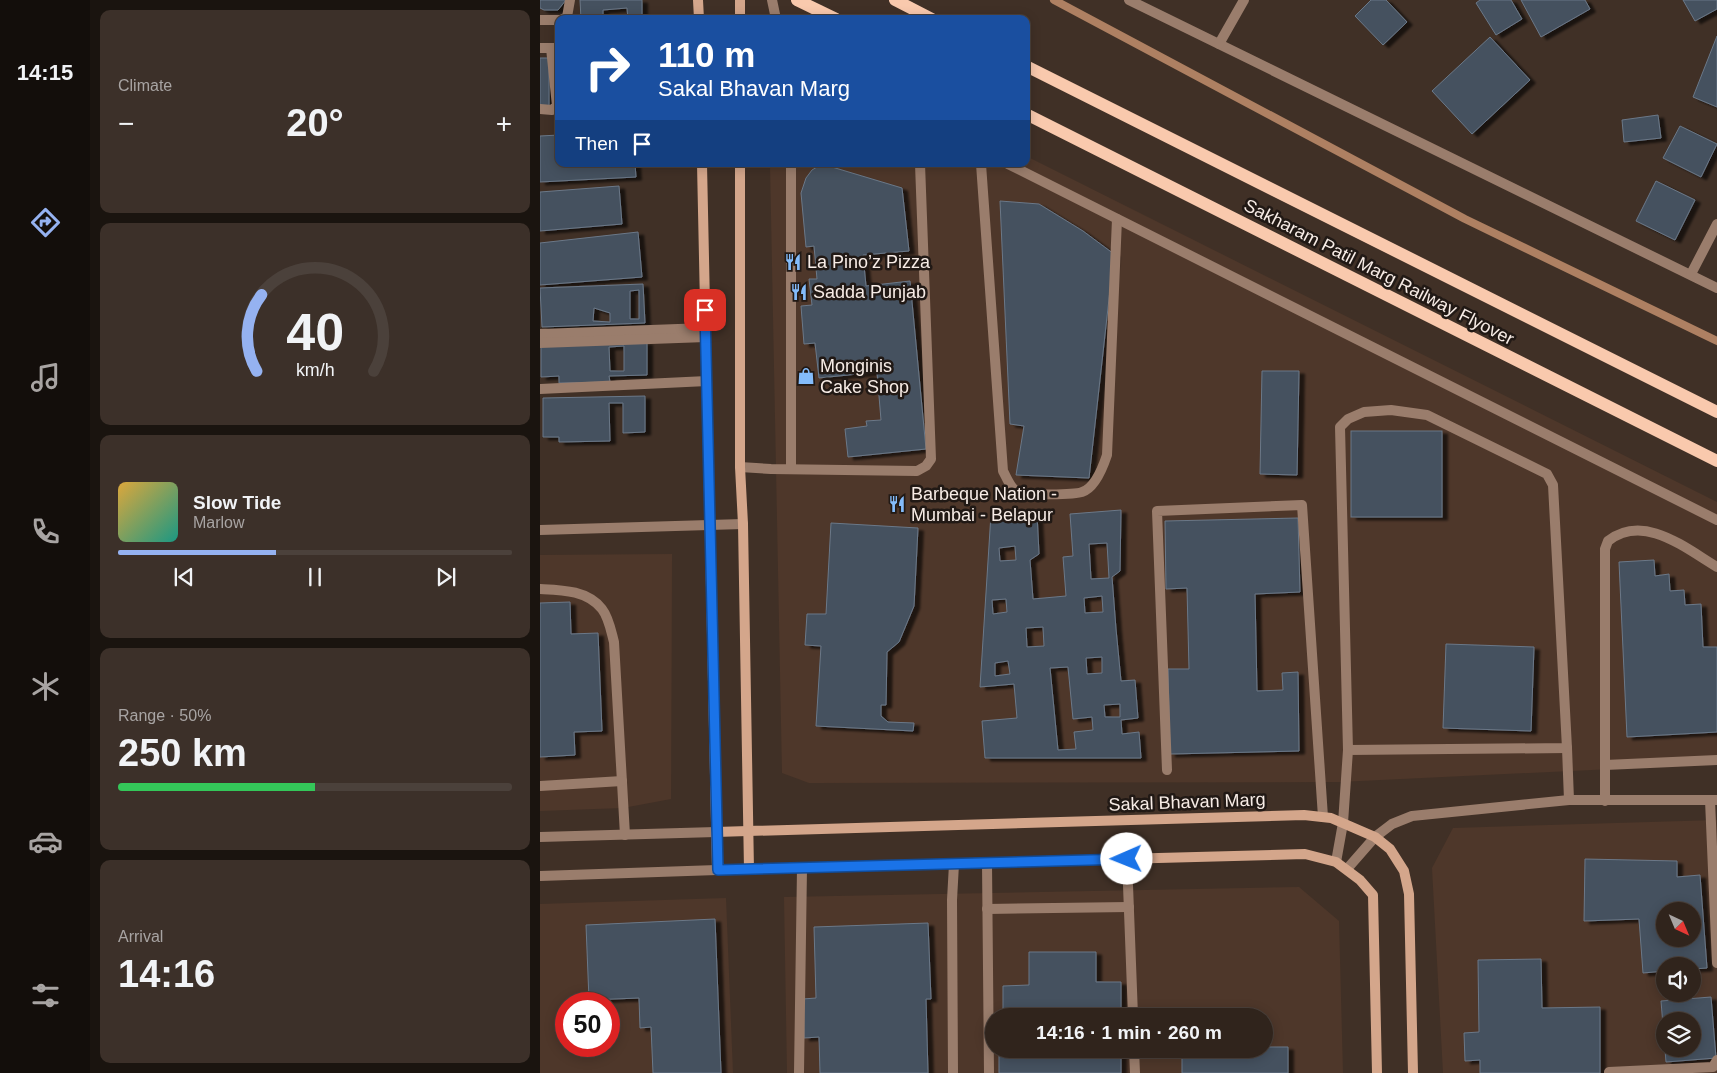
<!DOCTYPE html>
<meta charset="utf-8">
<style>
:root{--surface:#30241c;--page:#3c3029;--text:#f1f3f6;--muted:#a8a4a3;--line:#4b413b;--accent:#95b2f1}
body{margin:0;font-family:Arial,sans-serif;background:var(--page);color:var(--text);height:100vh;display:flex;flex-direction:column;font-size:19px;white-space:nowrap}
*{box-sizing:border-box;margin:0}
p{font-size:16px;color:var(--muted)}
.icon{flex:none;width:28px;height:28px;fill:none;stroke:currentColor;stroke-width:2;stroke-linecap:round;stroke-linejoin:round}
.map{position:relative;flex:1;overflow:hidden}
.side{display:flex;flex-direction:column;gap:10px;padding:10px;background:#1a140f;width:450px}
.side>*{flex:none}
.hud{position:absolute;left:15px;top:15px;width:475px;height:152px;border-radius:10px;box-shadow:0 2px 12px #0003,0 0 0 1px var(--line);background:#1a4fa0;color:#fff;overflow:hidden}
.needle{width:32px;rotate:136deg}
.controls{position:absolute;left:1116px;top:902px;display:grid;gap:10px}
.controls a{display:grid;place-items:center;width:45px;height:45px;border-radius:50%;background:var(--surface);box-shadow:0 2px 12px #0003,0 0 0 1px var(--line);font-size:25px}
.speed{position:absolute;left:15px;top:992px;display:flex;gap:10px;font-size:25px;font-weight:700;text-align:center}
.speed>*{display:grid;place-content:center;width:65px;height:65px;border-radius:50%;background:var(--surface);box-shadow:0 2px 12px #0003,0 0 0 1px var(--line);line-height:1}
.speed .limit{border:8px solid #d22;background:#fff;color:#111}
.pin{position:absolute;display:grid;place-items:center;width:42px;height:42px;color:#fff;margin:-21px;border-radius:10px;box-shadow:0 2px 8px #0006}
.me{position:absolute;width:55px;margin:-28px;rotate:269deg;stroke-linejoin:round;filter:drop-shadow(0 0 4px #0008)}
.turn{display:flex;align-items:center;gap:18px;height:105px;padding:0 20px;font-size:22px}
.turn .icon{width:65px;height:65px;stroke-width:2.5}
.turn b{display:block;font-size:35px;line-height:42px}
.then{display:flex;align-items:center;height:48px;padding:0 20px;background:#0003;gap:10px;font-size:19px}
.big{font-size:38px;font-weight:700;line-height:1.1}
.side .widget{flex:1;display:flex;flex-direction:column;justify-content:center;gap:8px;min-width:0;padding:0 18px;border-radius:10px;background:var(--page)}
.side .dial{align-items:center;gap:0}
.dial svg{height:130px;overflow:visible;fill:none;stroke:var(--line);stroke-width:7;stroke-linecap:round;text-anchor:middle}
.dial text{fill:var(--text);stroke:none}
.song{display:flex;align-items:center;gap:15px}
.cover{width:60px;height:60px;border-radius:8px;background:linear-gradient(135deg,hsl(40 70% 55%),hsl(170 70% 35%))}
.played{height:5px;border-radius:2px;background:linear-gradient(90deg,var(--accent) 40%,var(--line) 40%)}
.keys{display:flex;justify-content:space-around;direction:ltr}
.heat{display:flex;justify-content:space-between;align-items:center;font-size:28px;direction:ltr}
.charge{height:8px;border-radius:4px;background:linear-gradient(90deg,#34c759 50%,var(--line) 0)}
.trip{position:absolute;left:445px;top:1008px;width:288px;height:50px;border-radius:25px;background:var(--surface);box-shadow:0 2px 12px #0003,0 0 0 1px var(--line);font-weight:700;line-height:50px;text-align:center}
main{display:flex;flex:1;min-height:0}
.tab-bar{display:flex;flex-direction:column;width:90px;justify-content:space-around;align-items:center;background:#130e0b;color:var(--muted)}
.tab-bar .icon{width:35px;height:35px}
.tab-bar .active{color:var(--accent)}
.tab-bar b{font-size:22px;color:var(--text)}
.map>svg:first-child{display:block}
.built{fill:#4e372a;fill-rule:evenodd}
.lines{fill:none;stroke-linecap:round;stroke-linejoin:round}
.stream{stroke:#ae8062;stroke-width:8}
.building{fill:#44515f;stroke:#6b7888;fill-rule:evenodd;filter:url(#shadow)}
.service{stroke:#9a7d6c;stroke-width:10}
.minor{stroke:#9a7d6c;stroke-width:10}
.tertiary{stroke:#9a7d6c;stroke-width:10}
.secondary{stroke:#d4a68b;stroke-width:10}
.primary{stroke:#f9c9ad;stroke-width:12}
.route-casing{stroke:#114b97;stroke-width:12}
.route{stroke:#1a73e8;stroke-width:9}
.labels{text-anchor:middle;stroke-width:5;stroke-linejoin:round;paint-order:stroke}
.poi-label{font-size:18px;fill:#f7ece6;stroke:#211915;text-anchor:start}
.street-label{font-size:18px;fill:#f7ece6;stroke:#211915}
</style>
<main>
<nav class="tab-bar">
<b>14:15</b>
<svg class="icon active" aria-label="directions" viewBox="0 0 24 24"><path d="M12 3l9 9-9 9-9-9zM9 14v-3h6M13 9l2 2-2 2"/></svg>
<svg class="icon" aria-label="music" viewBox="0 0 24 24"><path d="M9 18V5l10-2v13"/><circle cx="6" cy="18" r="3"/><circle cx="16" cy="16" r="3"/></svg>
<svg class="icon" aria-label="phone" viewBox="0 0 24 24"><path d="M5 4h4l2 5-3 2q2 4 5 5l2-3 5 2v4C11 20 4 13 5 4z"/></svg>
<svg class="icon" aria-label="climate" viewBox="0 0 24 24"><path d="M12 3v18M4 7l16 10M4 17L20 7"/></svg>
<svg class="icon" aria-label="car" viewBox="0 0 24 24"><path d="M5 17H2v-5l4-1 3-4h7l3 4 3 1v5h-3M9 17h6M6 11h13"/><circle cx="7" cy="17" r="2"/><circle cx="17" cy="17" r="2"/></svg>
<svg class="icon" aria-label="filters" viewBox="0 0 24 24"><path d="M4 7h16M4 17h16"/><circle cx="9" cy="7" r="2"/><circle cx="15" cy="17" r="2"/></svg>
</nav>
<section class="side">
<div class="widget"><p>Climate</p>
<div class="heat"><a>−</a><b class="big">20°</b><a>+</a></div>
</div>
<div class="widget dial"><svg viewBox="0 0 100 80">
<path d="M14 69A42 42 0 1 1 86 69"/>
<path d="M14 69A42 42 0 0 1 17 22" stroke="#95b2f1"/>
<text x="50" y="56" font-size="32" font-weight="700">40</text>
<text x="50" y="72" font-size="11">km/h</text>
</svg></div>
<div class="widget">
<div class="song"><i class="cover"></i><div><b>Slow Tide</b><p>Marlow</p></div></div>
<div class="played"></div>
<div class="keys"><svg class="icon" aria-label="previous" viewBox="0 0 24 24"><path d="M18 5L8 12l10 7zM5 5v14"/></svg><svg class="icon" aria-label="pause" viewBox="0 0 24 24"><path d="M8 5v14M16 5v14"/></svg><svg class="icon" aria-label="next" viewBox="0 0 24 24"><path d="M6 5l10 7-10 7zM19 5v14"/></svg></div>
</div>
<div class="widget"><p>Range · 50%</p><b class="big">250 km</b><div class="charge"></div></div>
<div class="widget"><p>Arrival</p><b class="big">14:16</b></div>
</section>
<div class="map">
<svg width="1177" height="1073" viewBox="0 0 1177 1073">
<defs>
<filter id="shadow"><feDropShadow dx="5.5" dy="3" stdDeviation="1" flood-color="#0009"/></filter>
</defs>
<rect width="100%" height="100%" fill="#403026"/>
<g class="built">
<path d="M486,156L1177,502V764L799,782L269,783L242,773L230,164H486Z"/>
<path d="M132,554L131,799L83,808L0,811V555Z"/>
<path d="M1177,820V1073H903L892,868L913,828ZM1125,911H1152V939H1125ZM1125,966H1152V994H1125ZM1125,1021H1152V1049H1125Z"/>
<path d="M759,887L799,921L803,1073H247L244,897ZM454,1016H724V1049H454Z"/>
<path d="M186,898L193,1073H0V904ZM26,1004H69V1046H26Z"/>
</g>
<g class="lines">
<path class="stream" d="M514,0L925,219L1177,341"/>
</g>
<g class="building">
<path d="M0,0H26L18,10H4L0,8Z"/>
<path d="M40,0H102V19H88L87,8L63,10V19H41Z"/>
<path d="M831,0H846L867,22L843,45L815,16Z"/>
<path d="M940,0H971L982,19L956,35L936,3Z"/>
<path d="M981,0H1045L1050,9L1001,37Z"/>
<path d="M1143,0H1177V9L1155,21Z"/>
<path d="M1177,36V107L1153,97Z"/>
<path d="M950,37L990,80L932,134L892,91Z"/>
<path d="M0,58H9V107L0,105Z"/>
<path d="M1118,115L1121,138L1084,142L1082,120Z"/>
<path d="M1140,126L1177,144L1161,177L1123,158Z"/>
<path d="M19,135V164H95L96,177L0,182V136Z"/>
<path d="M282,164L362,188L369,251L323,255L326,286L370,281L386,449L308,457L305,429L327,426L326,421L341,420L337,372L279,378L275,343L264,344L261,306L272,305L269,279H277L274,246L266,247L261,193L266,178L272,170Z"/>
<path d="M1116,181L1155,200L1135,240L1096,221Z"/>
<path d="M79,186L82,224L0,231V192Z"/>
<path d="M460,201L499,204L543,231L574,254L549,478L476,475L484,426L470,424Z"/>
<path d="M98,232L102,277L0,285V243Z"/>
<path d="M103,284L105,323L2,327L0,288ZM99,290V319H90V291ZM54,308L70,313V322L53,321Z"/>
<path d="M107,342V375L69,376L70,382L19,383V376L1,377V344ZM84,346V371H70L69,347Z"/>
<path d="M722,371H759L757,475L720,474Z"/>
<path d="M105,396V432L83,433V403H69L70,441L19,442V437H3V398Z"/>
<rect x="811" y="431" width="91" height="86"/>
<path d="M581,510L580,571L572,577L576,629L581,681L595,680L598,718L581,720L582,734L599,732L601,758H445L442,721L477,718L474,684L440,687L451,514L497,513L499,554L490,560L493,599L526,596L523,557L533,556L530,514ZM567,543L569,578L551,579L549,544ZM475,546L476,560L460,561L459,548ZM562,596L563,612L545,613L544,598ZM466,599L467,612L453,614L452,600ZM503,627L504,646L487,647L486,628ZM562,657V673L547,674L546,658ZM468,661L470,674L455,676V663ZM528,667L533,719L552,717L553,730L534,732L536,749L518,750L510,668ZM580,704V717H565L564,705Z"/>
<path d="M758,518L760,592L715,594L717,691L743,690L742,673L758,672L759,751L630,754L628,669H649L647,588L626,589L625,521Z"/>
<path d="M291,523L378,528L374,606L359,642L347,652L346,705H341V716L348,722L374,723L373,731L276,726L281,646L265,645L267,614H286Z"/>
<path d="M1114,560L1115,576L1129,574L1130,591L1144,590L1145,605L1161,604L1163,647H1177V732L1087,737L1079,562Z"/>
<path d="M30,602L31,634L58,633L62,731L34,732L35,755L0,757V603Z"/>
<path d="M906,644L994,647L991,731L903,728Z"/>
<path d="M1045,859L1137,861V877L1160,875L1167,968L1152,969V966H1125V971L1103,973L1099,919L1044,921ZM1125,911H1152V939H1125Z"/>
<path d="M175,919L181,1073H113L111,1027L100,1028L99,998L49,1000L46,925Z"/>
<path d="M388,923L391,999H386L388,1073H280L279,1037L264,1038L263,999L276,998L274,927Z"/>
<path d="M489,952H556V982H581V1016H463V986L489,985Z"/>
<path d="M1001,959L1002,1008L1060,1007V1073H940V1060L925,1061L924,1033L939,1032L938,960Z"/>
<path d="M1171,997L1176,1058L1126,1062L1121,1001ZM1125,1021H1152V1049H1125Z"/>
<path d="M724,1047H748V1073H642V1049H724Z"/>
<path d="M463,1049H581V1073H459V1051H463Z"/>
</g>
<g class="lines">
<g class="service">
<path d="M232,0L236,19"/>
<path d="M441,164L463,471C467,478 471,490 479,493C485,495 535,495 542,492C555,488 563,467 567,455L577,219"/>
<path d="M468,164L1177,520"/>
<path d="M200,467L231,469L377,471L386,466L391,459L380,164"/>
<path d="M251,469V164"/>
<path d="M0,589C21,590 47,590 62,609C69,618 71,631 74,642L85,835"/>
<path d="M1027,748L1029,800"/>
<path d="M627,770L617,511L762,505L783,817"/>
<path d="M0,786L82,781"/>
<path d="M1170,800L1177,963"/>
<path d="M796,862L803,823L808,750L800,427L808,419L824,412L851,410L887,415L1007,474L1013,485L1027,748L808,750"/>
<path d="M1069,1072L1173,1067L1177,1060"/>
<path d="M259,1073L262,868"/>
<path d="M413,1073L412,900L414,864"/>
</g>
<g class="minor">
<path d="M589,0L1177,288"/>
<path d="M23,19L27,17L30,0"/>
<path d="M0,20H19"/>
<path d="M679,44L704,0"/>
<path d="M0,48H19"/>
<path d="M0,109L12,110L17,106L11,48"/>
<path d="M1151,274L1177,224"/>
<path d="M0,334L166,328"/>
<path d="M0,343L166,337"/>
<path d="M0,389L167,381"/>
<path d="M0,530L203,524"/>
<path d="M1065,765L1177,760"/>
<path d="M1065,801V549L1068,541C1104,513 1145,548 1177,567"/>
<path d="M587,859L593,1016"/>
<path d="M447,863L449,1073"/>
<path d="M807,869L835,837L852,824L872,816L1029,800H1177"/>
<path d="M447,909L589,907"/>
<path d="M594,1049L595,1073"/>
</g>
<g class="tertiary">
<path d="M0,837L176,832"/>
<path d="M0,876L177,870"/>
</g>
<g class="secondary">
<path d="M158,0L159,19"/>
<path d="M200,19V0"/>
<path d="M162,164L177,870L765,854L796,862L820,880L833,895L837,1073"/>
<path d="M200,164V467L203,524L209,870"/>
<path d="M176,832L764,815L791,818L835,837L850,849L864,871L869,894L873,1073"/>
</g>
<g class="primary">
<path d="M257,0L296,19"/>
<path d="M355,0L392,19"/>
<path d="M486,66L1177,412"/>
<path d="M486,114L1177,461"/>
</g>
</g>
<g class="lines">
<g class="route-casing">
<path id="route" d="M165,310L178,870L587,859"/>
</g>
<use href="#route" class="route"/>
</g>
<defs>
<g id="restaurant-bare" transform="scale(1.35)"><path d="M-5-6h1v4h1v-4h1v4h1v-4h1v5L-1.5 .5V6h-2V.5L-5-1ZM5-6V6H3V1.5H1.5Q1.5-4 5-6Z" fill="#84bcfb" stroke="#211915" stroke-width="2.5" paint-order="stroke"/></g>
<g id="shop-bare" transform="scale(1.35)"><path d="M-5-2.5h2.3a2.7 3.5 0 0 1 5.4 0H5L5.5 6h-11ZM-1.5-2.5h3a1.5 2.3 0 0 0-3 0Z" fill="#84bcfb" stroke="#211915" stroke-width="2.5" paint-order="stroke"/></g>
</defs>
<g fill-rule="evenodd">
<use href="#restaurant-bare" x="253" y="262"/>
<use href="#restaurant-bare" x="259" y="292"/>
<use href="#shop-bare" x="266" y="376"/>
<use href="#restaurant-bare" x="357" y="504"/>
</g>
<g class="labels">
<g class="poi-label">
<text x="267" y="268">La Pino’z Pizza</text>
<text x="273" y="298">Sadda Punjab</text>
<text x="280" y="372">Monginis<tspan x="280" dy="21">Cake Shop</tspan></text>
<text x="371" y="500">Barbeque Nation -<tspan x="371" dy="21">Mumbai - Belapur</tspan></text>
</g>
<g class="street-label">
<text transform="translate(839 272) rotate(27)" y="6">Sakharam Patil Marg Railway Flyover</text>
<text transform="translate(647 802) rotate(-2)" y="6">Sakal Bhavan Marg</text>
</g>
</g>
</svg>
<div class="controls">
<a><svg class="needle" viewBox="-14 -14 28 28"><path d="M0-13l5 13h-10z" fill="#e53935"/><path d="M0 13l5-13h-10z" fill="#a8a4a3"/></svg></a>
<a><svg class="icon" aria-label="sound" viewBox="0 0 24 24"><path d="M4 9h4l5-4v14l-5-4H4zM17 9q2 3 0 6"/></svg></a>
<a><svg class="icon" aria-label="layers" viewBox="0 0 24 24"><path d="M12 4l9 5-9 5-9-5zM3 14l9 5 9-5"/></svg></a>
</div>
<div class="speed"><div class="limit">50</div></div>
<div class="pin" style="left:165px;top:310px;background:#d93025"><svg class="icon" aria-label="arrive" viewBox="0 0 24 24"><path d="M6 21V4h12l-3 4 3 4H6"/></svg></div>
<svg class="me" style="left:587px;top:859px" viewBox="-20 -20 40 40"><circle r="19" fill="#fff"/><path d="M0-13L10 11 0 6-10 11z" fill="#1a73e8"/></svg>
<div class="trip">14:16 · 1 min · 260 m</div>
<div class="hud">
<div class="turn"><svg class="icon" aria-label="right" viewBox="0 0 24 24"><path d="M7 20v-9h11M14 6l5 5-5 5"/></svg><div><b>110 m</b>Sakal Bhavan Marg</div></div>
<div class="then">Then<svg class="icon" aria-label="arrive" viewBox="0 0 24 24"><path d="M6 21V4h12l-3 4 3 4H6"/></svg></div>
</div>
</div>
</main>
